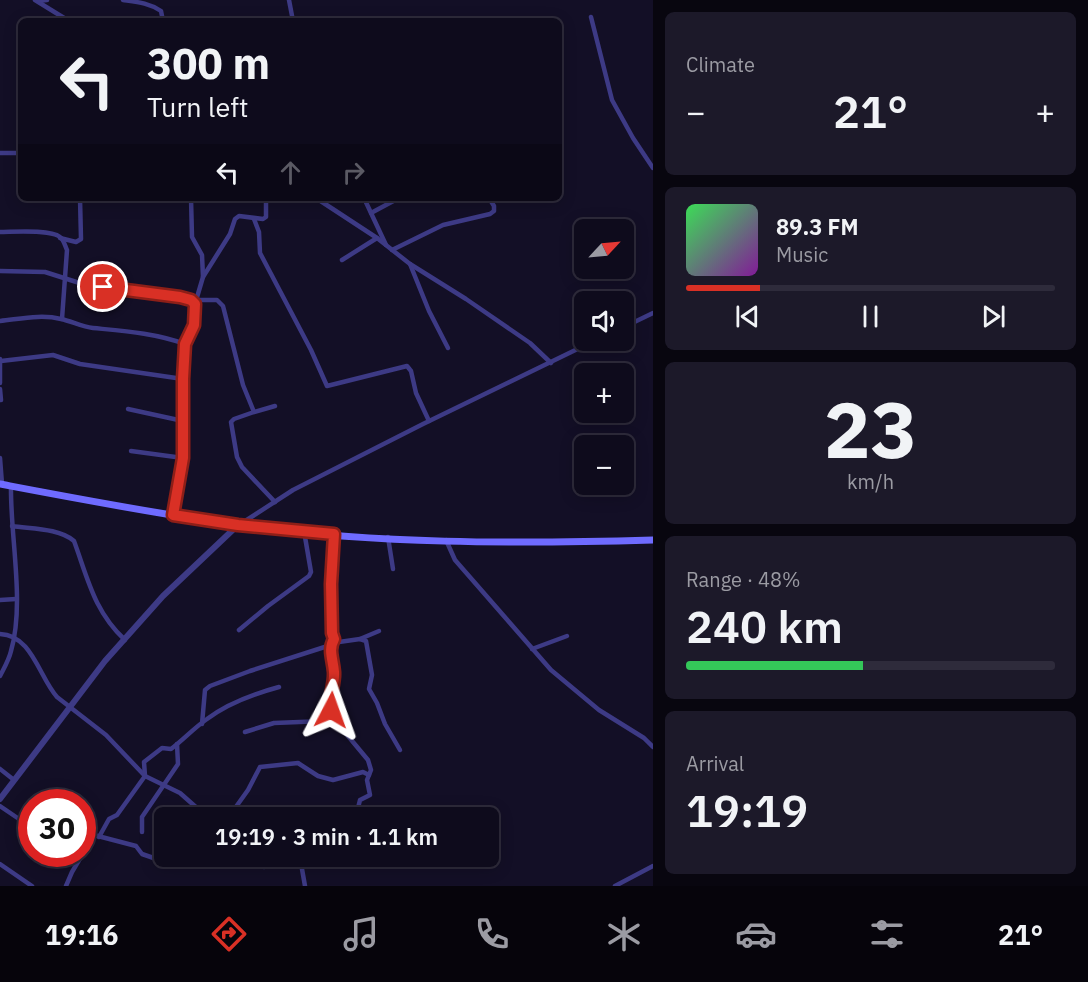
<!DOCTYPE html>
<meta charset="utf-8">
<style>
:root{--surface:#0e0b1c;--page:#1c1929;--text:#f1f3f6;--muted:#9b9ba3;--line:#2e2b3b;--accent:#d93025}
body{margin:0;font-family:"IBM Plex Sans",sans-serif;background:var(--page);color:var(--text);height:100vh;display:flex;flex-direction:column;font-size:22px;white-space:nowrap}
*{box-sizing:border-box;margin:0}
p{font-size:20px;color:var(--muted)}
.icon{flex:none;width:33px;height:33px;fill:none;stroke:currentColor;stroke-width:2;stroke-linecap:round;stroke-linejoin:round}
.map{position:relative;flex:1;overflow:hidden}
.drawer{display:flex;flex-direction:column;gap:12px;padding:12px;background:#08060f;width:435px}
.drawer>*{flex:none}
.hud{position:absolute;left:18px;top:18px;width:544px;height:183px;border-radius:9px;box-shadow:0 3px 15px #0003,0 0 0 2px var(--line);background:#0e0b1c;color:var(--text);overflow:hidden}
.needle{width:39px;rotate:64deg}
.fabs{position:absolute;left:574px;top:219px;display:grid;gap:12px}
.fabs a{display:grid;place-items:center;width:60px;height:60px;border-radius:9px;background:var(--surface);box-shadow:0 3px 15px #0003,0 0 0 2px var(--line);font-size:30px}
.speed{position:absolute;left:18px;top:789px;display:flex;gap:12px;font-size:30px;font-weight:700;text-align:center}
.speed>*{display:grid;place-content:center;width:78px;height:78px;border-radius:50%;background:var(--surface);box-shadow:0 3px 15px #0003,0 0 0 2px var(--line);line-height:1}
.speed .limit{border:9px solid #d22;background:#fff;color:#111}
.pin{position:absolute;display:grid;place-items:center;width:51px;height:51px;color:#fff;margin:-26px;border:3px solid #fff;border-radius:50%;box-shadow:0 2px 6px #0007}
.me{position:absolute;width:66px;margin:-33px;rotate:4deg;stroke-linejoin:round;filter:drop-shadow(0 0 4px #0008)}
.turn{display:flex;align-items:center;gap:21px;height:126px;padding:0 30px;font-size:27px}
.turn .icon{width:78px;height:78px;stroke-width:2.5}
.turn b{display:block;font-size:42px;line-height:51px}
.lanes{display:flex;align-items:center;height:57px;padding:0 30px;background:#0003;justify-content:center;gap:30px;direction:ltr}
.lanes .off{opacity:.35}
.big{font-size:45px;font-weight:600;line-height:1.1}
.drawer .widget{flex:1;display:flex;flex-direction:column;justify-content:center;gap:9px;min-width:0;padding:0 21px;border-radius:9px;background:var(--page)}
.drawer .dial{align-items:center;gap:0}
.dial b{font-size:78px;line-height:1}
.song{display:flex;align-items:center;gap:18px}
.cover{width:72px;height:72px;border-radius:9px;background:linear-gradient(135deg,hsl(130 70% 55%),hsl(290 70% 35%))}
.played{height:6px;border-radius:3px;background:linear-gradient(90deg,var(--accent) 20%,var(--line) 20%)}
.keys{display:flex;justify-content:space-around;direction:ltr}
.heat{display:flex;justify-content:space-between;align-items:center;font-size:33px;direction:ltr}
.charge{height:9px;border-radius:4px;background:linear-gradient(90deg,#34c759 48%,var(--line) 0)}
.trip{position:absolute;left:154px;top:807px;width:345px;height:60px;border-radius:9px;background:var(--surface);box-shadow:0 3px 15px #0003,0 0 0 2px var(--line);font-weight:600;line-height:60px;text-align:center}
.tab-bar{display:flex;height:96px;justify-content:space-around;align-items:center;background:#06040b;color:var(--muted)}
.tab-bar .icon{width:42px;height:42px}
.tab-bar .current{color:var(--accent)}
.tab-bar b{font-size:27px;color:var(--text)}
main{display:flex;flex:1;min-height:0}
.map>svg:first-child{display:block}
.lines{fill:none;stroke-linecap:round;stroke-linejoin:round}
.minor{stroke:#3d3a85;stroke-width:4.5}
.tertiary{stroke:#3d3a85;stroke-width:6}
.secondary{stroke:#6f6bff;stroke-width:7}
.route-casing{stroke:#8d1f18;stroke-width:15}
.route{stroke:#d93025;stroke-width:10}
</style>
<main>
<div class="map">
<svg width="653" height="886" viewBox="0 0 653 886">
<rect width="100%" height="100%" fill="#130f26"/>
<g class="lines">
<g class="minor">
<path d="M35,0L69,21"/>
<path d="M123,0C137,2 149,3 161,11L163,21"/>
<path d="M289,0L293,21"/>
<path d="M38,1L47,0"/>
<path d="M591,17L612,100L633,138L653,168"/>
<path d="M0,153H21"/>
<path d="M191,198L192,237L202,255L203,277"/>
<path d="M316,198L377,238L410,264L466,299L530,343L551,363"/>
<path d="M364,198L386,245"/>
<path d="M371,213L399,198"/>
<path d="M254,219L259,232L260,253L311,350L327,386L407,366L411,371L416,393L429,421"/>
<path d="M0,232C13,232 50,229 60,237C64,240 65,246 67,250L62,319"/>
<path d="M60,238L76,242L81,239L80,198"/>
<path d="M392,250L443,225L490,214L494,211V206L489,198"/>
<path d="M342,260L377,238"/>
<path d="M410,264L429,311L448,348"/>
<path d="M0,271L45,272L89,286L180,297L193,302"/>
<path d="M191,300H217L223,306L243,385L254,412L234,419L231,422L237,457L242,467L275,502"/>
<path d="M0,321C20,319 41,314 61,319C71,321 82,327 93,328C124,331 155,333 185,344"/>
<path d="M624,327L653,313"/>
<path d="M0,359V383"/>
<path d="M1,361L53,355L80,364L183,379"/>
<path d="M0,389L1,400"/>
<path d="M128,409L183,421"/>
<path d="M254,412L275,406"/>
<path d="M131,451L183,458"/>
<path d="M0,458L2,484"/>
<path d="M173,515L183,458V379L185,344L193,325L195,304L203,277L230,234L235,219L239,216L263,219L266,217V198"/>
<path d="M239,525L293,490L423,424L596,340"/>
<path d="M12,526C31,529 59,528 74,541C88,579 94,611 125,640"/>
<path d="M334,534L331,584L332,633L339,642L360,639L366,641L372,675L369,689L377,703L385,724L400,750"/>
<path d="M388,537L393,569"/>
<path d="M446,540L455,560L551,670L599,710L644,738L653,747"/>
<path d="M0,600L16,599"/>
<path d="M239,630L268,606L309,576L311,572L304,531"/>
<path d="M0,634C32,635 39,677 57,697L106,735L145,776L180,793L206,816L216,818"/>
<path d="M334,639L331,645L334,672L329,702L331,710L343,730L368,760L371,770L367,780L370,795L360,800L358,808L359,815L356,818"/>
<path d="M360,639L379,631"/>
<path d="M532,649L567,636"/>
<path d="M0,676C4,668 9,660 11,651C25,603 10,536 11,486"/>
<path d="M202,724L205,690L210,686L250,671L334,644"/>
<path d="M245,732L274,723L325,721L331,710"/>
<path d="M0,769L14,780"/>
<path d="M0,806L19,819L32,824"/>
<path d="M232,818L233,811L248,790L260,767L298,763L318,776L333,780L363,772L369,775"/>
<path d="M142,832V817L178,764L177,744"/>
<path d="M99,837L109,819L117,815L145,776L144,762L162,748L171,749C183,740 194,728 207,719C228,703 253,694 279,687"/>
<path d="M303,856L302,869L305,886"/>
<path d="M223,860L225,856"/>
<path d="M0,864L32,886"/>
<path d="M264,867L265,856"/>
<path d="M66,886L72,872L94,835L136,846L142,854L168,863"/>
<path d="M615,886L653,866"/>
</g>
<path class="tertiary" d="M0,799L105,661L163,596L238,525"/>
<path class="secondary" d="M0,484C79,499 157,514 237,525C373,544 516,544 653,540"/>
</g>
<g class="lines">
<g class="route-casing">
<path id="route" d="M103,287L180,297L191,300L195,304L194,325L185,344L183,379V458L173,515L238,525L334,534L331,584L332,633L334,639C328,650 333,659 334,672C335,685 328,697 331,710"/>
</g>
<use href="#route" class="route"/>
</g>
</svg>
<div class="fabs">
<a><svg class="needle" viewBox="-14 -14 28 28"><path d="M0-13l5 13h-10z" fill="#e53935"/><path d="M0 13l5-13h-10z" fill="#9b9ba3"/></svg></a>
<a><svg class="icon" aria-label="sound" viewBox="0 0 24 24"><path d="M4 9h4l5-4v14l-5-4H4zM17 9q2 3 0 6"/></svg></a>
<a>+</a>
<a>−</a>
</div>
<div class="speed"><div class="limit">30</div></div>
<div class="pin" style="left:103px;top:287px;background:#d93025"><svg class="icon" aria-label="arrive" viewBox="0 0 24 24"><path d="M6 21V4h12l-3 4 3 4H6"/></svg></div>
<svg class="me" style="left:331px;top:710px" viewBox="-20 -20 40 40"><path d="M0-17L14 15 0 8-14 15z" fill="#d93025" stroke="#fff" stroke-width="4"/></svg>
<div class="trip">19:19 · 3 min · 1.1 km</div>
<div class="hud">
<div class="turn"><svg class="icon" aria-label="left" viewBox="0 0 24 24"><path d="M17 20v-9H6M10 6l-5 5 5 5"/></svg><div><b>300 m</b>Turn left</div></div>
<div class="lanes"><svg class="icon" aria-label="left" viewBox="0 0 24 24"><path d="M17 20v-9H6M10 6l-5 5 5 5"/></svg><svg class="icon off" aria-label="ahead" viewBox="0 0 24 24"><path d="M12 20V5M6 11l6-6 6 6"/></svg><svg class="icon off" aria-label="right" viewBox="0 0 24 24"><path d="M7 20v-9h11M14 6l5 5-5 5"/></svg></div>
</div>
</div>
<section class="drawer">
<div class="widget"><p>Climate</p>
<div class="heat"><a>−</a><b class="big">21°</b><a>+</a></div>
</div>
<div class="widget">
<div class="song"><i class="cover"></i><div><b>89.3 FM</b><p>Music</p></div></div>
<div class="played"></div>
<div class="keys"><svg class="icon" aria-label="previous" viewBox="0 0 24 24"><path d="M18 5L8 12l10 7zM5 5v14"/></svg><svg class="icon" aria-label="pause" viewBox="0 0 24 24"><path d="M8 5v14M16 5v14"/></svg><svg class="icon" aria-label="next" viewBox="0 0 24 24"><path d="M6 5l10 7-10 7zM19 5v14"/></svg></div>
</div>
<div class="widget dial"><b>23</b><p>km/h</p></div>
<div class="widget"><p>Range · 48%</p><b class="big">240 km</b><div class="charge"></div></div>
<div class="widget"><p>Arrival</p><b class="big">19:19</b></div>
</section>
</main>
<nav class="tab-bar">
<b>19:16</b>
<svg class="icon current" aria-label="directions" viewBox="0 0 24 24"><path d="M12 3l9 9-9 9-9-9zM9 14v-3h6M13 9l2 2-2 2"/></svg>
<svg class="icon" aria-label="music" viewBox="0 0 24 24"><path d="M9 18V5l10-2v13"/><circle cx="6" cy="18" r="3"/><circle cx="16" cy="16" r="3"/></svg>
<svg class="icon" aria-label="phone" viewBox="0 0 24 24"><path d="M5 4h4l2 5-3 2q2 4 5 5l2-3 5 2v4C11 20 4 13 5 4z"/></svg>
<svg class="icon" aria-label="climate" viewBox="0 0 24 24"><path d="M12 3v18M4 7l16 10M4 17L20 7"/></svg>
<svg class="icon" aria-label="car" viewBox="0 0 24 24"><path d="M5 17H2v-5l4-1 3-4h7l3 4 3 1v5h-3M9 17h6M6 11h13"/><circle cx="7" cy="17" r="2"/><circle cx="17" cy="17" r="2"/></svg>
<svg class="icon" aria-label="filters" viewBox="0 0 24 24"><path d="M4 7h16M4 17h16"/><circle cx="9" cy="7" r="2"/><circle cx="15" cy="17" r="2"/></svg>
<b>21°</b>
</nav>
